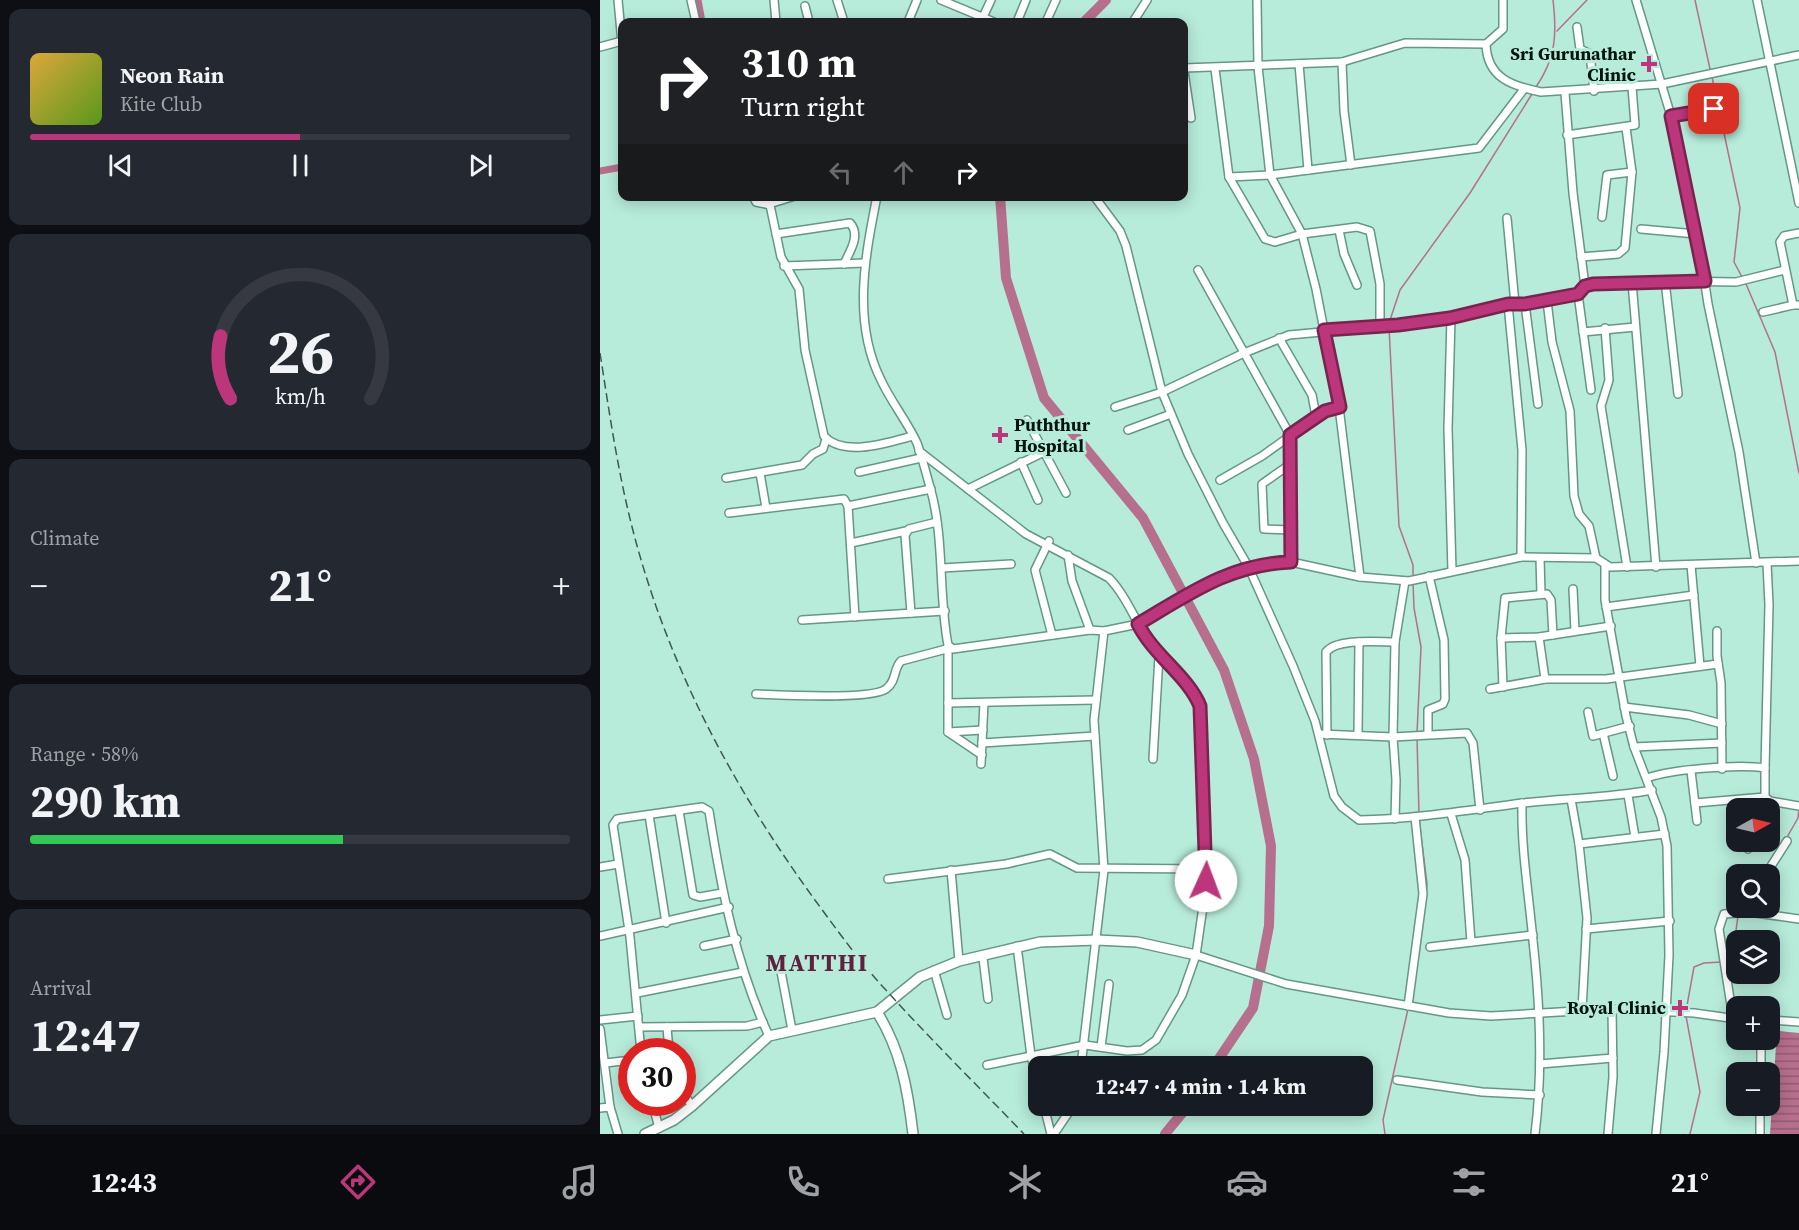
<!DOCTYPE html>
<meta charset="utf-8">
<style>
:root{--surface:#171b24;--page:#242831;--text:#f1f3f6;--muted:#9ea1a6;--line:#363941;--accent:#bb367a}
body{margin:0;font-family:"Source Serif 4",serif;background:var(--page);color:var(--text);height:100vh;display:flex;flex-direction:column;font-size:22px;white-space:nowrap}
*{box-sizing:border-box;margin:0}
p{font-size:20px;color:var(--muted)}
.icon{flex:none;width:33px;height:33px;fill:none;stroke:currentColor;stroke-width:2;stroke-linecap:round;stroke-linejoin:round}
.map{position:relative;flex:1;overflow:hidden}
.drawer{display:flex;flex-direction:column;gap:9px;padding:9px;background:#0d0f14;width:600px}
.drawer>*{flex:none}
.banner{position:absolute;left:18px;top:18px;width:570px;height:183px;border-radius:12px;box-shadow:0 3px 15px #0003;background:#202124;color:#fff;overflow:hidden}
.needle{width:39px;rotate:82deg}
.buttons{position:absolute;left:1126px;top:798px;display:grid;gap:12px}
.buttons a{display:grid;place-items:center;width:54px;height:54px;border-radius:12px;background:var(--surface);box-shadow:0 3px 15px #0003;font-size:30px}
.speed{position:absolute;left:18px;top:1038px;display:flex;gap:12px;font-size:30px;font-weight:700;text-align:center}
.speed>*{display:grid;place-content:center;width:78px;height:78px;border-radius:50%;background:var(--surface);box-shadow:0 3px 15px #0003;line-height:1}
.speed .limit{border:9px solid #d22;background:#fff;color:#111}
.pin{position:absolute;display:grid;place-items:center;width:51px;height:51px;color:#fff;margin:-26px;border-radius:12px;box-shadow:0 3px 9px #0006}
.me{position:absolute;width:66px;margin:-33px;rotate:2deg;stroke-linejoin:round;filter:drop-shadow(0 0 4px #0008)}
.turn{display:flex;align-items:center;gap:21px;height:126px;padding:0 24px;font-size:27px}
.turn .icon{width:78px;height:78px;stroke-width:2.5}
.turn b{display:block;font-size:42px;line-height:51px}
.lanes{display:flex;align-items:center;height:57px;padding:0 24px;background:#0003;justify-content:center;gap:30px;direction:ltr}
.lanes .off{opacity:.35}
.big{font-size:45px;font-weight:700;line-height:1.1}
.drawer .card{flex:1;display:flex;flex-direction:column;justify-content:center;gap:9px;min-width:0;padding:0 21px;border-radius:12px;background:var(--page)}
.drawer .dial{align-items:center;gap:0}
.dial svg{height:156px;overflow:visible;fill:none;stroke:var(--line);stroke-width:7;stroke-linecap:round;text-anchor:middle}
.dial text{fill:var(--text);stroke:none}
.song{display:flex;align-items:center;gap:18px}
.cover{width:72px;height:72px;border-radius:9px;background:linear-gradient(135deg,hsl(40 70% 55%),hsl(90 70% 35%))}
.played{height:6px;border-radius:3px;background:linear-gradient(90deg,var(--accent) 50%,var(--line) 50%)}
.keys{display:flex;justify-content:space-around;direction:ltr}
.heat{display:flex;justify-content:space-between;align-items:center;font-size:33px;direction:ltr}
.charge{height:9px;border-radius:4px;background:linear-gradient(90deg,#34c759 58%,var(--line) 0)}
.trip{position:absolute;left:428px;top:1056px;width:345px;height:60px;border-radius:12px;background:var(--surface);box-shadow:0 3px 15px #0003;font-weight:700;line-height:60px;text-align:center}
.dock{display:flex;height:96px;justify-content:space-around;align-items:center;background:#090b0e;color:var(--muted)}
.dock .icon{width:42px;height:42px}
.dock .selected{color:var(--accent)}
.dock b{font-size:27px;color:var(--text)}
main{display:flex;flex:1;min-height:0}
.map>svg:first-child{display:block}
.water{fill:url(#water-rules)}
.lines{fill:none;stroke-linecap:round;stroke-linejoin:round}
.stream{stroke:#b66f8d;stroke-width:1.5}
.canal{stroke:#b66f8d;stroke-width:7}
.river{stroke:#b66f8d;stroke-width:10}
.minor-casing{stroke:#659788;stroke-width:10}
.major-casing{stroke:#659788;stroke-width:12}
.minor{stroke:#fff;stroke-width:7}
.major{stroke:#fff;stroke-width:9}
.rail{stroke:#3d5a50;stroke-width:1.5;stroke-dasharray:9 4.5;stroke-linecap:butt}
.route-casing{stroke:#7a234f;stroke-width:15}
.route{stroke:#bb367a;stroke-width:10}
.poi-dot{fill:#bb367a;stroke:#b7ebda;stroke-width:2}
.labels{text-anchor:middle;stroke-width:6;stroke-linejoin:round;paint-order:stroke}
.poi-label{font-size:18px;font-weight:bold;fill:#01130d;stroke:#b7ebda;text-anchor:end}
.district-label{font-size:24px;font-weight:bold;letter-spacing:1.5px;fill:#60203f;stroke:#b7ebda}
</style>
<main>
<section class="drawer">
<div class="card">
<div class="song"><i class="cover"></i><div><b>Neon Rain</b><p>Kite Club</p></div></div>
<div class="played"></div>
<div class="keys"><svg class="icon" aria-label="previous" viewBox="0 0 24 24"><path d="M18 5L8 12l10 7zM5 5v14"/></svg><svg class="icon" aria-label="pause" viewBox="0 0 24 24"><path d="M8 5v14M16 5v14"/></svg><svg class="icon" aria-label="next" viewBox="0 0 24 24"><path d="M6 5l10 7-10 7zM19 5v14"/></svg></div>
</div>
<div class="card dial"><svg viewBox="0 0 100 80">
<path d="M14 69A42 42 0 1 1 86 69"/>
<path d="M14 69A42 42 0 0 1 9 37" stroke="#bb367a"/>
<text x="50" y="56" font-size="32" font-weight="700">26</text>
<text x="50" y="72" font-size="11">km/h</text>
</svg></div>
<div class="card"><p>Climate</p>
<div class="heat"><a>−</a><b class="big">21°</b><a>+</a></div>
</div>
<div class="card"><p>Range · 58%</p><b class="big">290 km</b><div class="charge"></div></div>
<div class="card"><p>Arrival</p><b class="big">12:47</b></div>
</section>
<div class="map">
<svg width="1199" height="1134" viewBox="0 0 1199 1134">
<defs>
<pattern id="water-rules" width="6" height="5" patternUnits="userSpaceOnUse" patternTransform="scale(1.5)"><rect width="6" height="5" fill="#b66f8d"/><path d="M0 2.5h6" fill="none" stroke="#925a72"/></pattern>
</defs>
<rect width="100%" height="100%" fill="#b7ebda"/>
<path class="water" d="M1177,1031L1199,1033V1134H1170Z"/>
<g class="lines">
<g class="stream">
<path d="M1095,0L1110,69"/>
<path d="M957,31L987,0"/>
<path d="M1112,77L1140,208L1134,262L1142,277"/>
<path d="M936,87C956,58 957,34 953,0"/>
<path d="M1146,284L1175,352L1199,473"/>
<path d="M789,323L800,290L870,193L932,94"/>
<path d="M789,327L799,526L813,565V578"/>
<path d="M813,583L814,608L821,647L817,733"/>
<path d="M817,738L819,814"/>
<path d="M819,819L827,884L826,894"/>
<path d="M1186,839L1198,818L1199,808"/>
<path d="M1127,962L1132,959L1138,916"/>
<path d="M1086,1011L1094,967L1104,963L1122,962"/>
<path d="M1086,1016L1100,1092L1090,1134"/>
<path d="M785,1134L783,1120L808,1009"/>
</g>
<g class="canal">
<path d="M98,0L102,22"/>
<path d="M0,171L22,167"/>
</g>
<g class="river">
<path d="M484,22L506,0"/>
<path d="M400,196L406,278L444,398L543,518L624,670L654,759L671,846L669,926L653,1008L614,1066"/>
<path d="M565,1134L588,1106"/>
</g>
<g class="minor-casing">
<g id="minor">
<path d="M18,0L22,43"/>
<path d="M91,0L96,22"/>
<path d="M174,0L176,22"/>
<path d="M237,0L244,22"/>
<path d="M341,0L394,22"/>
<path d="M657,0L658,67L670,175L702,234L716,289L739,407L760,577L809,581L921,557L996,558L1010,567L1199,561"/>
<path d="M903,0V29L886,44C887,78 912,86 941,92L1062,84L1199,55"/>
<path d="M1036,0L1071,116L1087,202L1100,251L1108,304L1139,452L1156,563"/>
<path d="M1157,0L1199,203"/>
<path d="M205,6L209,22"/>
<path d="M383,17L391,0"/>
<path d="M308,22L317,0"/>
<path d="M417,22L426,0"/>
<path d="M446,22L456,0"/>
<path d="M533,22L547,0"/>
<path d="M977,27L980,49L990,54L994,91"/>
<path d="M0,47L22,41"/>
<path d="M742,62L744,111L751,165"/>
<path d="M699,64L708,170"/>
<path d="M584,68L742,62L805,43L886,44"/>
<path d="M615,69L629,177L665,239L675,242L702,234L757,227L770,231L780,284V327"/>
<path d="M584,72L591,118"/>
<path d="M965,93L973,193L985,286"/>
<path d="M1071,116L1114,109"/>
<path d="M967,135L1035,125L1032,87"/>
<path d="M629,177L670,175L879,148L924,89"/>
<path d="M153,196L156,202L170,205L181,257L199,289L205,350L224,436C244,458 290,442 313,436"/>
<path d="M277,196C265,257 252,322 281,380C291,402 307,421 317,443C322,457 326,473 330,487C345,539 338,593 348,645L353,649L490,630L504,631L494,720L504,870L481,1066"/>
<path d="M494,196L520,231L526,246L562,392L588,454L623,523L648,566L693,666L715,721L734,796L742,807L759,820C815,819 868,810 923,803C966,798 1009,798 1052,790"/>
<path d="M169,204L195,196"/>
<path d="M1002,217L1007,175L1032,172"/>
<path d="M907,218L915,304"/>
<path d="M1041,229L1096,234"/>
<path d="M739,230L744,254L757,285"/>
<path d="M1199,233L1184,236L1180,242L1193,305H1199"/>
<path d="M176,234L250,223C261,235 250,251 244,264"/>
<path d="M981,257L1018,254L1025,248L1032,172L1026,128"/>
<path d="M184,266L265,263"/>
<path d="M598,270L690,435L691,562"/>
<path d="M1065,281L1078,394"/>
<path d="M1032,282L1056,567"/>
<path d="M978,294L991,390"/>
<path d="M947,301L952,342L970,411L974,496L979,514L989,526L996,558"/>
<path d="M908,304L922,450L921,557"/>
<path d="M925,304L938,404"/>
<path d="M1163,312L1193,305"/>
<path d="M851,318L848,429L852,571"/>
<path d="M1005,328L1009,380L1001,406L1027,567"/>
<path d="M983,332L1035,327"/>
<path d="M679,338L712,395L716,416"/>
<path d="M515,407L562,392L644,353L689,335L798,325L851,318L908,304H925L978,294L985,286L993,284L1065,281L1136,282L1185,270"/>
<path d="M427,420L466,493"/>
<path d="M528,430L571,414"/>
<path d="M319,451L426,534L509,578C530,600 539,632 559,656C573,673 592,685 600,706L607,854L605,893L596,955L582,995L556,1040L542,1050L527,1051L485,1045L387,1065"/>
<path d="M421,462L438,500"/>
<path d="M689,465L662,484L664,529L691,530"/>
<path d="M259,472L321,458"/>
<path d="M160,473L166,508"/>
<path d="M126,478L202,465L213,454L223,449L226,439"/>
<path d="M620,480L662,456L725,411L739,407"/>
<path d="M368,489L444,452"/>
<path d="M248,506L331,489"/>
<path d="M129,513L244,499L248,506L255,617"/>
<path d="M449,541L435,570L452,635"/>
<path d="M251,543L306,531"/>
<path d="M468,555L472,581L490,630"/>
<path d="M940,558L941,594"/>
<path d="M1005,565V600L1026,716L1034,747L1061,817L1067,846L1069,955L1064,1052L1056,1134"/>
<path d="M1091,565L1100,666"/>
<path d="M342,568L411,564"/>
<path d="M973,589L975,631"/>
<path d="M1006,607L1094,595"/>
<path d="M311,613L305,535L309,529L337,522"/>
<path d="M202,620L345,611"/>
<path d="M504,631L538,624L600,588L648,566L691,562L760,577"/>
<path d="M1117,631V656L1121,683L1122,769"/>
<path d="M939,637L945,679"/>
<path d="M901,638L939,637L1011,626"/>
<path d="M348,649V732L382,755"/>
<path d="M903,687L901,638L905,598L947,594L951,600L953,635"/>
<path d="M890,689L945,679H1006L1118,664"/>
<path d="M156,694C179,695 271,700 286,689C297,681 293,669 301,661L350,648"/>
<path d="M348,703L496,700"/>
<path d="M1024,707L1089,715L1122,724"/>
<path d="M988,712L993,736L1030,726"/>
<path d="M348,732L383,730"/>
<path d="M1003,733L1013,776"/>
<path d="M719,734L793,737L867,733L873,743L880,810"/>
<path d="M758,734L759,642"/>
<path d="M828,734V710L843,704L845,699L844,640L829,576"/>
<path d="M727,735L726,652C737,638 778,642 795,642"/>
<path d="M382,743L495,736"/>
<path d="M1034,747L1122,743"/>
<path d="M553,759L559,656"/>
<path d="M381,764L384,703"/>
<path d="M1165,768L1169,605L1167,563"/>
<path d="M1091,771L1097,821"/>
<path d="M1047,778C1072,769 1139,764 1165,768V797L1170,801L1199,806"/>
<path d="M1028,795L1035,837"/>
<path d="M971,799L979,844L987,918L982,1010"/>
<path d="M922,803C921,850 929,895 933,941C940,1004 943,1071 935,1134"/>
<path d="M1095,803L1165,797"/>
<path d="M79,811L93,895L100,897L122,893"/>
<path d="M851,814L865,860L871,942"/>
<path d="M49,815L66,923"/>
<path d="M795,819L796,780L793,737L795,642L805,581"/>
<path d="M979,844L1065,834"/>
<path d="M1148,849L1149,842"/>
<path d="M0,867L18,864"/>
<path d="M351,870L359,961"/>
<path d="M1166,874L1187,841"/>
<path d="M288,879L406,864L450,854L477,868L606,869"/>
<path d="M986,929L1070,921"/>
<path d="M0,936L129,907"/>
<path d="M104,946L137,939"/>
<path d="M417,946L431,1056L438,1082"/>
<path d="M830,947L933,935"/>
<path d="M596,955L686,984L849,1013L891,1016L1012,1009L1094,1013L1137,1019"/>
<path d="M383,958L388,999"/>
<path d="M179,961L192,1030"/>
<path d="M334,970L347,1015"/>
<path d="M37,993L143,972"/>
<path d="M808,1006L823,894L815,817"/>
<path d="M1133,1018L1119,929L1124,914L1149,912L1199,919"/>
<path d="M0,1020L38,1016"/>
<path d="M1170,1020L1199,1022"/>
<path d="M39,1027L147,1026L163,1022"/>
<path d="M67,1027L69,1052"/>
<path d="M0,1029L10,1107L18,1134"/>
<path d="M501,1047L509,984"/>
<path d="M41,1052L30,937L13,825L17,819L102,807L109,811C121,888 136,965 169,1036"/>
<path d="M5,1063L32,1060"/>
<path d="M940,1064L1013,1058"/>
<path d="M1161,1072V1040"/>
<path d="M797,1080L882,1092L940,1095"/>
<path d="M82,1091L92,1106"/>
<path d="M52,1102L59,1128"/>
<path d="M444,1106L451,1134"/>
<path d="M0,1108L10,1107"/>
<path d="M454,1134L473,1106"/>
<path d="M1008,1134L1013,1077L1012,1009"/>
<path d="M1160,1134V1106"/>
</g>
</g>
<g class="major-casing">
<g id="major">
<path d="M277,1012C301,1050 308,1091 313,1134"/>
<path d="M45,1134L74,1120L92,1106L169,1036L277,1012L320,977L359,961L440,942L497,940L537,942L596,955"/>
</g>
</g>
<use href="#minor" class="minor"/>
<use href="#major" class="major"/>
<path class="rail" d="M0,353C10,417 19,480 36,542C71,671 134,788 212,896C235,927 258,960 285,989C330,1039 378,1086 424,1134"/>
</g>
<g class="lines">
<g class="route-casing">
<path id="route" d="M606,881L600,706C588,676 554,656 538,624C589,594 630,564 691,562L690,435L725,411L740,407L724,330L798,325L850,318L908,304H925L978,294L985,286L993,284L1105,281L1071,116L1114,109"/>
</g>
<use href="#route" class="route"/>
</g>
<g class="poi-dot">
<path d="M1046 55h6v6h6v6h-6v6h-6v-6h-6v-6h6z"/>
<path d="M397 426h6v6h6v6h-6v6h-6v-6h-6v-6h6z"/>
<path d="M1077 999h6v6h6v6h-6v6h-6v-6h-6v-6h6z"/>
</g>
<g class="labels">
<g class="poi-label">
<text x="1036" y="60">Sri Gurunathar<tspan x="1036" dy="21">Clinic</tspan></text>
<text x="414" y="431" text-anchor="start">Puththur<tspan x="414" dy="21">Hospital</tspan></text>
<text x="1066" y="1014">Royal Clinic</text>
</g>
<g class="district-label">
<text x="217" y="971">MATTHI</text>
</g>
</g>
</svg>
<div class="buttons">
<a><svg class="needle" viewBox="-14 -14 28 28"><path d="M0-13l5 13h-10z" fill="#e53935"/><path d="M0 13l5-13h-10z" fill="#9ea1a6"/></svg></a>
<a><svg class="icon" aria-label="search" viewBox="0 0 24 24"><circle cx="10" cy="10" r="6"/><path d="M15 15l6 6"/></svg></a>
<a><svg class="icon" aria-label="layers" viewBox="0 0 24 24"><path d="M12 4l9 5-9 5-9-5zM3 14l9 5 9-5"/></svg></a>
<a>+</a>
<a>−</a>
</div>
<div class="speed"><div class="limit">30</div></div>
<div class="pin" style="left:1114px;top:109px;background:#d93025"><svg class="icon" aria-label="arrive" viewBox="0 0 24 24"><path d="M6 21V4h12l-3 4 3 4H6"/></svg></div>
<svg class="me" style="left:606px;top:881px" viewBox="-20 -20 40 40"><circle r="19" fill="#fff"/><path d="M0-13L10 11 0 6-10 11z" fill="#bb367a"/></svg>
<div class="trip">12:47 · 4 min · 1.4 km</div>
<div class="banner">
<div class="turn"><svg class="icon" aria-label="right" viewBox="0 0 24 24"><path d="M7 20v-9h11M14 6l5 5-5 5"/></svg><div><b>310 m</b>Turn right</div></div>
<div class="lanes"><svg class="icon off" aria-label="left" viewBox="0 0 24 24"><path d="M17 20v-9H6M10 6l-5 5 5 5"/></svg><svg class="icon off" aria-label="ahead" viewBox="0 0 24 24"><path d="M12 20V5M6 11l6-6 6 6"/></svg><svg class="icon" aria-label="right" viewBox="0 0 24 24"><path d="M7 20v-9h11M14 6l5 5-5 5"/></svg></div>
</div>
</div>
</main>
<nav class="dock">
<b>12:43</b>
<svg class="icon selected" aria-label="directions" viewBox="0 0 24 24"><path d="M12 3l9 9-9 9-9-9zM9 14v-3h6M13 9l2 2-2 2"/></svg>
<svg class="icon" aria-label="music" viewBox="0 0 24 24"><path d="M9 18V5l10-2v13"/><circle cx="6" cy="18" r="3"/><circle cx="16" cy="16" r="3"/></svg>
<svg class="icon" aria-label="phone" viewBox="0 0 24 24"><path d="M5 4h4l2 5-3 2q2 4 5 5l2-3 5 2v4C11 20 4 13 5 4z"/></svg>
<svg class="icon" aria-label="climate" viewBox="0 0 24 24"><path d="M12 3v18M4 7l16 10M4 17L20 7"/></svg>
<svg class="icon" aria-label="car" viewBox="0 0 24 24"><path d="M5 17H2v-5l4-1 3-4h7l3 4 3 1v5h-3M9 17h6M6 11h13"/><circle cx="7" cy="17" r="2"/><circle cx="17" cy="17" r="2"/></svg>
<svg class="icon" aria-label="filters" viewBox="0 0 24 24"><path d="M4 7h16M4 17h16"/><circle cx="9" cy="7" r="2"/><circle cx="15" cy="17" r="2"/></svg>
<b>21°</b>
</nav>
